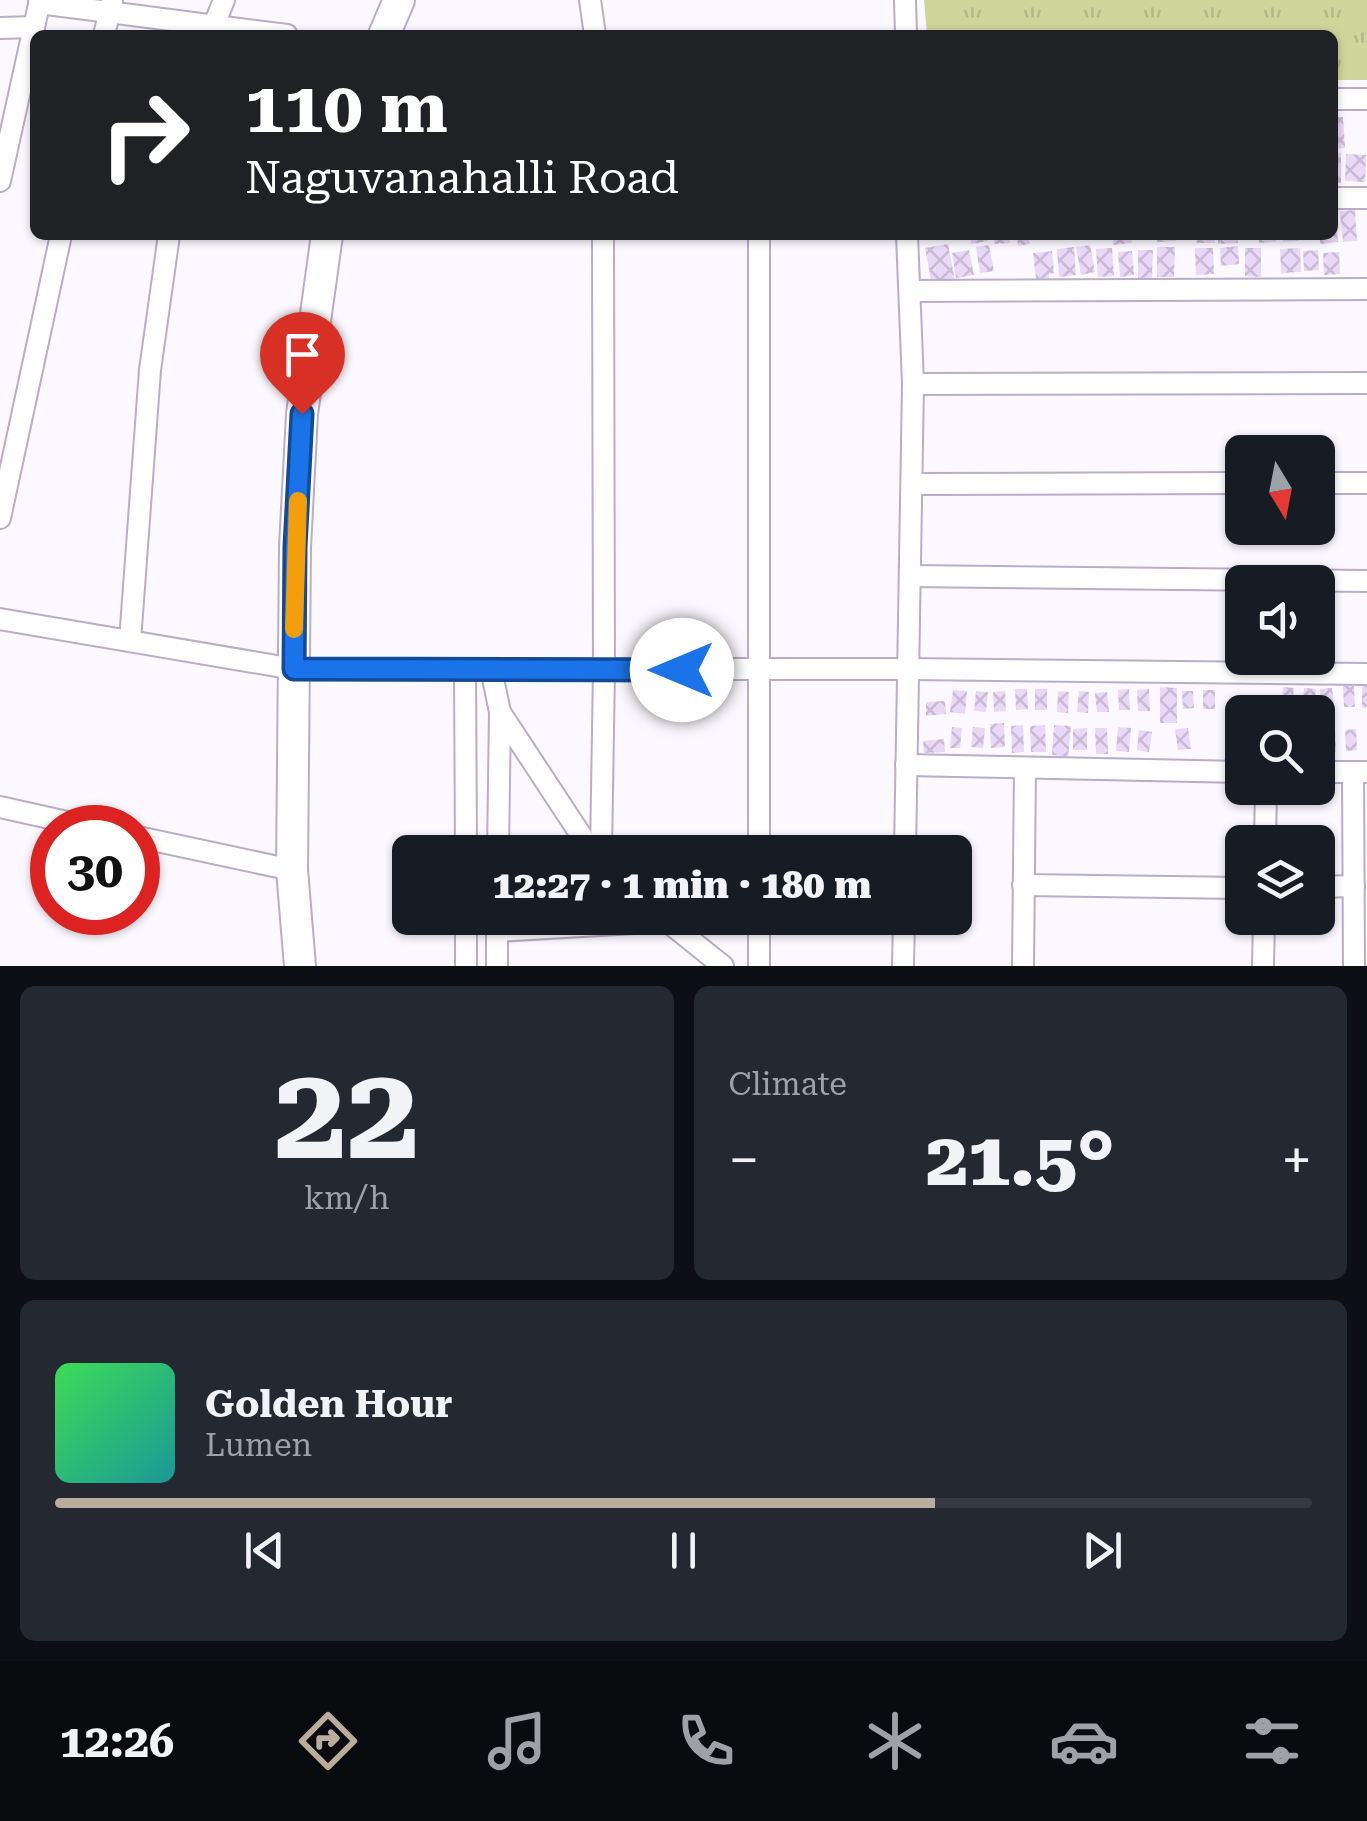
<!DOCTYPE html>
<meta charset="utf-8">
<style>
:root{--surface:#171b24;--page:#242831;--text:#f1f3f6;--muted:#9ea1a6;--line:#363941;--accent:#baad9c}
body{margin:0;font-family:"Roboto Serif",serif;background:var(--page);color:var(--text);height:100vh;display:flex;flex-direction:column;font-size:38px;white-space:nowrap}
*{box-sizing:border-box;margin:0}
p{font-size:32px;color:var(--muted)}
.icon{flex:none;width:55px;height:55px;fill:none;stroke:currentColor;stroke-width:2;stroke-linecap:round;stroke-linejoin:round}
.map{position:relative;height:966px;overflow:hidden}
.sheet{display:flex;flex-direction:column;gap:20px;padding:20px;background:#0d0f14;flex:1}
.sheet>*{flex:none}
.guide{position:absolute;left:30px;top:30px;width:1308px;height:210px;border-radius:15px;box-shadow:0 2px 8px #0004;background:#202124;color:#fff;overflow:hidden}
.needle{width:65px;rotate:170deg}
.tools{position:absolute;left:1225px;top:435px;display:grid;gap:20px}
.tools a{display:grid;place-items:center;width:110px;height:110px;border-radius:15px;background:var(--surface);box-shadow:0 2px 8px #0004;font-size:50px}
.speed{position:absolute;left:30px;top:805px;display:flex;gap:20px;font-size:50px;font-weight:700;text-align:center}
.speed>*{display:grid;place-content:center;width:130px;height:130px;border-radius:50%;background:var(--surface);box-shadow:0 2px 8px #0004;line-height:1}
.speed .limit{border:15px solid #d22;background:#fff;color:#111}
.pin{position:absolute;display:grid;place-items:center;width:85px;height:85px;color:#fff;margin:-102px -42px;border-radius:50% 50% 50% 0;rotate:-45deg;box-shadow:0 0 10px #0007}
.pin .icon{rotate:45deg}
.me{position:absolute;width:110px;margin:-55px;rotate:270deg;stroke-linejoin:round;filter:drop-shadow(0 0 8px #0008)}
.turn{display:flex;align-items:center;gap:35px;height:210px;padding:0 50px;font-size:45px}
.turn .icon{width:130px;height:130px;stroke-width:2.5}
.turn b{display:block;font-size:70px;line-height:85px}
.big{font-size:75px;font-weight:800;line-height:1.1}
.sheet .widget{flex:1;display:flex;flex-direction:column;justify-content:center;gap:15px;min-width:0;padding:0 35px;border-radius:15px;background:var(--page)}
.sheet .dial{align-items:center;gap:0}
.dial b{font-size:130px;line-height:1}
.song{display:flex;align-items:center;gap:30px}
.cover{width:120px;height:120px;border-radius:15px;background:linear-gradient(135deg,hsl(130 70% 55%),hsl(180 70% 35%))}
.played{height:10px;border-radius:5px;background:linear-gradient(90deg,var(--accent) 70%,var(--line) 70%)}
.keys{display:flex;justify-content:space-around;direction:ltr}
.heat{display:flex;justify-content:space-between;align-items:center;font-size:55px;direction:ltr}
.sheet .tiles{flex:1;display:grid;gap:20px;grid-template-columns:1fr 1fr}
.widget:last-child{grid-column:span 2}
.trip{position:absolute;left:392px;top:835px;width:580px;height:100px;border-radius:15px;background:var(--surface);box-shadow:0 2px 8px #0004;font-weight:800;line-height:100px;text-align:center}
.menu{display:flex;height:160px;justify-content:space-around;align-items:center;background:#090b0e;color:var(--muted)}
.menu .icon{width:70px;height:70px}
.menu .current{color:var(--accent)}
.menu b{font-size:45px;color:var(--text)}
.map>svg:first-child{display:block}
.park{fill:url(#park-tufts)}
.building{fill:url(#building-cross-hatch)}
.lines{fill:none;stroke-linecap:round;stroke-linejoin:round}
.street-casing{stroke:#bbacc9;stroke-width:24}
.secondary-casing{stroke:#bbacc9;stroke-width:34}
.street{stroke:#fff;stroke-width:20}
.secondary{stroke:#fff;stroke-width:30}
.route-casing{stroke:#114b97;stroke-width:25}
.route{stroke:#1a73e8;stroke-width:18}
.slow{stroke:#f59e0b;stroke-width:18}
</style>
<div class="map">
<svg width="1367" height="966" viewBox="0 0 1367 966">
<defs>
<pattern id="park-tufts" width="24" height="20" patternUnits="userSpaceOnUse" patternTransform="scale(2.5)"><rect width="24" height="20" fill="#cfd69b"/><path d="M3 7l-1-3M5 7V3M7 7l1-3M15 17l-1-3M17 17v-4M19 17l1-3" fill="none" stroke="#b2b887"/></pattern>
<pattern id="building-cross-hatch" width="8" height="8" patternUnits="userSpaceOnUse" patternTransform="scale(2.5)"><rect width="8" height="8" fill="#e9d8f7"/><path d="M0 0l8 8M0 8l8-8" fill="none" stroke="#c9bad5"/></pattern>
</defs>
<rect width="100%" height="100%" fill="#fcf8ff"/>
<path class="park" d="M924,0H1367V80H1333L1332,35H927Z"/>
<g class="building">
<path d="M1332,117H1343L1345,148L1332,149Z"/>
<rect x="1332" y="153" width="9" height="30"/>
<path d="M1346,154L1366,155L1365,182L1345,181Z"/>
<path d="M1355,210L1357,241L1343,242L1340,211Z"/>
<path d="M1336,215L1338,242L1320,244V235H1332V216Z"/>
<path d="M970,235H987L988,241L971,244Z"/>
<path d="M994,235H1010V243L994,244Z"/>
<path d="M1017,235H1041V237L1029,239L1030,244L1018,246Z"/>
<path d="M1112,235H1131L1132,243L1113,245Z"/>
<path d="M1156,235H1176V241L1157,242Z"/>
<path d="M1196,235H1214L1215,243H1197Z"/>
<path d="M1218,235H1237L1238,243L1218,244Z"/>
<path d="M1259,235H1276V242L1259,243Z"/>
<path d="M1282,235H1298V241L1283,242Z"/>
<path d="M948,244L955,281L932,285L925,248Z"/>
<path d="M989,245L994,271L980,273L976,247Z"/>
<path d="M1090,245L1095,272L1081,275L1076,247Z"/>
<path d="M1238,246L1239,264L1221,266L1220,248Z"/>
<path d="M1074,247L1076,275L1059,277L1057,249Z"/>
<path d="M1157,247H1175L1174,277H1157Z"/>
<path d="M1112,248L1114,276L1098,277L1096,249Z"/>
<path d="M1195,248H1213L1214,274L1196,275Z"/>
<path d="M1245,248H1261V277L1245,276Z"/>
<path d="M1300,248L1301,272L1281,273L1280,249Z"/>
<path d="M969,250L974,275L956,278L952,253Z"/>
<path d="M1138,250H1153L1152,279H1138Z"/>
<path d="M1318,250L1319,270L1304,271L1303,251Z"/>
<path d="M1052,251L1054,273L1049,274V278L1036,279L1033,253Z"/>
<path d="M1132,251L1134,275L1120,277L1118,252Z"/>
<path d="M1339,252L1340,274L1324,275L1323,253Z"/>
<path d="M1343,686H1354L1355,707H1344Z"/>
<path d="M1362,686H1367V707L1362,708Z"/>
<path d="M1160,687L1177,688V723H1160Z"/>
<path d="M1283,687L1294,688L1292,709L1282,708Z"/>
<path d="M1304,688L1316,689L1314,709L1302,708Z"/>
<path d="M1332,688L1334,708L1321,709L1320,689Z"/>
<path d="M1015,689H1027L1028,709L1016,710Z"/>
<rect x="1035" y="689" width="12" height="21"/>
<path d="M1129,689L1130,710H1119L1118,690Z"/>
<path d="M1149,689L1150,711H1138L1137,690Z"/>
<path d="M953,690L967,691L965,714L950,712Z"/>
<rect x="1203" y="690" width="12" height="19"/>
<path d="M976,691L988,692L986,712L974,711Z"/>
<path d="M1005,691L1006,711L994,712L993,692Z"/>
<path d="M1058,691L1069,692L1068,713L1057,712Z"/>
<path d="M1079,691L1089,692L1088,713L1077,712Z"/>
<path d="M1182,691H1193L1194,708L1183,709Z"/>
<path d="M1107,692L1109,712H1097L1095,693Z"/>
<path d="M945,701L946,714L926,716V702Z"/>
<path d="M1004,723L1005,747L991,748L990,724Z"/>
<path d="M1023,725L1024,752L1012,753L1011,726Z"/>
<path d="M1045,725L1046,752H1031L1030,726Z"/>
<path d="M1054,725L1071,726L1068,757L1052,755Z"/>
<path d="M952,727L962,728L960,748H950Z"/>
<path d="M973,727L985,728L983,748L971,747Z"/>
<path d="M1118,727L1131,728L1129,752L1116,751Z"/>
<path d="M1087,728V750H1073V729Z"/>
<path d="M1095,728H1107L1108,754H1096Z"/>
<path d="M1188,728L1191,749L1178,750L1175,729Z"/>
<path d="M1356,729L1357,750L1346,751L1345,730Z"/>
<path d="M1139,730L1152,732L1149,752L1137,750Z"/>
<path d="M1322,732H1335L1336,752H1324Z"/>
<path d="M944,739L945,752L924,753L923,741Z"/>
</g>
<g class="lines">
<g class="street-casing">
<g id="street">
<path d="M590,0L595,35"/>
<path d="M905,0L906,35"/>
<path d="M39,3L287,35"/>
<path d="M0,28L34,27"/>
<path d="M104,35L112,2"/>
<path d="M210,35L224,0"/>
<path d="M1332,99H1367"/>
<path d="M0,181L40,0"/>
<path d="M1332,198H1367"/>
<path d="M759,235V852"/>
<path d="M910,291L1367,289"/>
<path d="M913,384L1367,383"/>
<path d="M1318,483H1367"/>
<path d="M912,484L1242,483"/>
<path d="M0,518L61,235"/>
<path d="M910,576L1367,581"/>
<path d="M0,619L294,669H909L1367,674"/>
<path d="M130,641L150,370L169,235"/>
<path d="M465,669L466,852"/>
<path d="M491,669L500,712L498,852"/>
<path d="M500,712L592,852"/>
<path d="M906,765L1242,772"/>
<path d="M1318,772H1367"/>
<path d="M1353,772L1354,966"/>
<path d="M0,807L94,828"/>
<path d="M138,837L292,870"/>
<path d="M1265,842L1266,788"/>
<path d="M601,852L604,670L603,235"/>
<path d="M905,852L913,384L907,235"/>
<path d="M1023,885L1242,888"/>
<path d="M1318,887L1354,886"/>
<path d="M466,918V966"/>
<path d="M663,918L723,966"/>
<path d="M497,931L668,921"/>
<path d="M497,966V919"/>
<path d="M759,966V918"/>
<path d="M903,966L904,918"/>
<path d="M1023,966L1025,768"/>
<path d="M1263,966L1264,918"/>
</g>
</g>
<g class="secondary-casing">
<g id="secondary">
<path d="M384,35L399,0"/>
<path d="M300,966L292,870L295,547L302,414L327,235"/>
</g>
</g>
<use href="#street" class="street"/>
<use href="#secondary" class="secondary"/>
</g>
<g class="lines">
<g class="route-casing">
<path id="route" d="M302,414L295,547L294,669L682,670"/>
</g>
<use href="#route" class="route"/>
<path class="slow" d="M294,629L298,501"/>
</g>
</svg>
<div class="tools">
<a><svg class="needle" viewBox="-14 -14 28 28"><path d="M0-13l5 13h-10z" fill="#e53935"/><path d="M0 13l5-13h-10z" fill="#9ea1a6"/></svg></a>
<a><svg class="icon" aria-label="sound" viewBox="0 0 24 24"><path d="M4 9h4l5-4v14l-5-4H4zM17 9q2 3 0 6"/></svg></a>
<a><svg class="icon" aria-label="search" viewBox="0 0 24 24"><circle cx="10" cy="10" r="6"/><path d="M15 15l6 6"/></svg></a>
<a><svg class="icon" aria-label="layers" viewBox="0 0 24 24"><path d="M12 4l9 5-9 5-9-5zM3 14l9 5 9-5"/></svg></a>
</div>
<div class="speed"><div class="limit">30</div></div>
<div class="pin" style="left:302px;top:414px;background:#d93025"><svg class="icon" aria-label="arrive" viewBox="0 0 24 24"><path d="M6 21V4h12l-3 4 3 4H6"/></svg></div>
<svg class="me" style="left:682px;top:670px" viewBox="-20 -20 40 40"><circle r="19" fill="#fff"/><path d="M0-13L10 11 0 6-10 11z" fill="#1a73e8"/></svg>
<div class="trip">12:27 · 1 min · 180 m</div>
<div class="guide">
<div class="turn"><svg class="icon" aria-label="right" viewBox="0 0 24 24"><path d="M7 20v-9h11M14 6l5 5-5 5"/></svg><div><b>110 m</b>Naguvanahalli Road</div></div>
</div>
</div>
<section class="sheet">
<div class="tiles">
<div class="widget dial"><b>22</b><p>km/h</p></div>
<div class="widget"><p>Climate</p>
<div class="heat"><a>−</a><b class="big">21.5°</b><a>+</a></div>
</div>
<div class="widget">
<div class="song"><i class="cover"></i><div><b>Golden Hour</b><p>Lumen</p></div></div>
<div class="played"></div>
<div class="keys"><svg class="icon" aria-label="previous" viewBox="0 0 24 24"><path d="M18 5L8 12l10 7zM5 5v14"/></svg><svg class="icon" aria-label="pause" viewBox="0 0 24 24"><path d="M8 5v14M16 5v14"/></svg><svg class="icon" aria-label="next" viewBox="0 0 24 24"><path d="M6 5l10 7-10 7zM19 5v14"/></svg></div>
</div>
</div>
</section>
<nav class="menu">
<b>12:26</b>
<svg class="icon current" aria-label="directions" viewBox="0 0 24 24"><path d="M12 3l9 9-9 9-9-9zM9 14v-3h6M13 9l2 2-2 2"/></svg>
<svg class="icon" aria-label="music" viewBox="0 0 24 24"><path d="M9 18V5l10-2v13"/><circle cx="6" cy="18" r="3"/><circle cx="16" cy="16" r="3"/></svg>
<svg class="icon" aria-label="phone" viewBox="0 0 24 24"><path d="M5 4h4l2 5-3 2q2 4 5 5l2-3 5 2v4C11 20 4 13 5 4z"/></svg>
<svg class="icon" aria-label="climate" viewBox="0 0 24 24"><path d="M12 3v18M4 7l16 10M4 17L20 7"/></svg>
<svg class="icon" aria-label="car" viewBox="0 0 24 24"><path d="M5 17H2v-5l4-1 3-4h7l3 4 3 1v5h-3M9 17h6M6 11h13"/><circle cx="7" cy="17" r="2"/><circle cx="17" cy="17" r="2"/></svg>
<svg class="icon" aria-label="filters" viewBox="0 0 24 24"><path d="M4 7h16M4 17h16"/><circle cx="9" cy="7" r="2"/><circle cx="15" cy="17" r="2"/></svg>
</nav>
